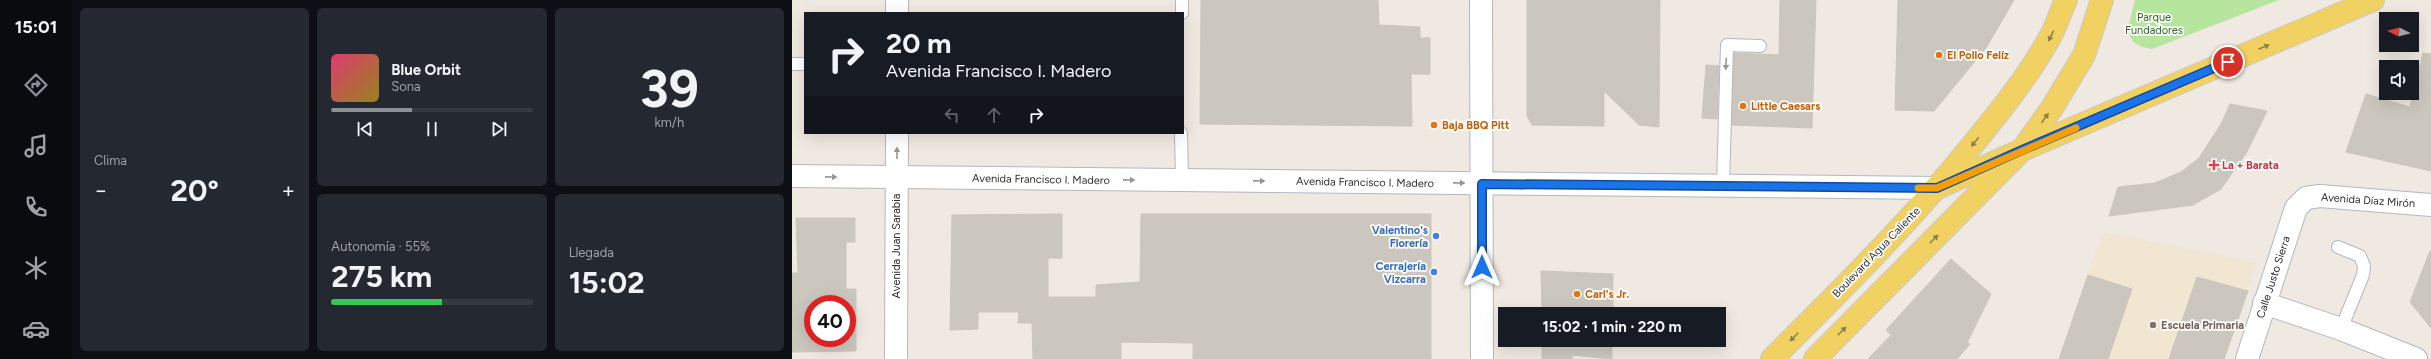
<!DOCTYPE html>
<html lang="es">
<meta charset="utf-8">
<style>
:root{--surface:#171b24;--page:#242831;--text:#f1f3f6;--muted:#9ea1a6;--line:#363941;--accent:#8c9099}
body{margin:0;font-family:Figtree,sans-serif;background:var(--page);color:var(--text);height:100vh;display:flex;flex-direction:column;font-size:15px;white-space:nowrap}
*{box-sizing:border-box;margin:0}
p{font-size:13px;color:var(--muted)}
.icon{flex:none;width:22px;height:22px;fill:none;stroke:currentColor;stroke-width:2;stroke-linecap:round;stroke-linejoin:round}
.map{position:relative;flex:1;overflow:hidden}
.drawer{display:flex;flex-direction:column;gap:8px;padding:8px;background:#0d0f14;width:720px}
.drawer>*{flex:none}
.guide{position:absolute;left:12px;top:12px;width:380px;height:122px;border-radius:0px;box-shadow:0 4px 16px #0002;background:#171b24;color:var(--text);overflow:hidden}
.needle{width:26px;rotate:276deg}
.tools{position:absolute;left:1587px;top:12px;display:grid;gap:8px}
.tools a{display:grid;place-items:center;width:40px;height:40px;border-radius:0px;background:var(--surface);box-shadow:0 4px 16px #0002;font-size:20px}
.speed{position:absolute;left:12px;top:295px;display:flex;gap:8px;font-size:20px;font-weight:700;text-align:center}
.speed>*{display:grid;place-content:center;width:52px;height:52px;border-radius:50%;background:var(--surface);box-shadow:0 4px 16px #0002;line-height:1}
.speed .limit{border:6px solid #d22;background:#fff;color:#111}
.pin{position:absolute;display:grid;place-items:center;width:34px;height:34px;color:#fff;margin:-17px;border:2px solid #fff;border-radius:50%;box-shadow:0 1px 4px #0007}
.me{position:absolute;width:44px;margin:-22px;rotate:0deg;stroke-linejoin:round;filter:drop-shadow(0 0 3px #0008)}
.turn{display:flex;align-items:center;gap:14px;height:84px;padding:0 16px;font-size:18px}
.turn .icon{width:52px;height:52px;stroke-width:2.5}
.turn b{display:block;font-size:28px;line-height:34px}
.lanes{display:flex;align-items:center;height:38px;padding:0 16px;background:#0003;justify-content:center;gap:20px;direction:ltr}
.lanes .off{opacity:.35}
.big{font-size:30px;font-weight:700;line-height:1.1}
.drawer .card{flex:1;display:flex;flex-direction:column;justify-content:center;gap:6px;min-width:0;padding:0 14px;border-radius:6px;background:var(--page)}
.drawer .dial{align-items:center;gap:0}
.dial b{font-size:52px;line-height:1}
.song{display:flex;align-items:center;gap:12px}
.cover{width:48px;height:48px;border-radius:6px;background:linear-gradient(135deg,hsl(340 70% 55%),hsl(50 70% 35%))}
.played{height:4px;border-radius:2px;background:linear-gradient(90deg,var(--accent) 40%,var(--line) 40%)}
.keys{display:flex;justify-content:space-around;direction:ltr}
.heat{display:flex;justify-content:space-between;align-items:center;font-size:22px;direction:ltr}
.charge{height:6px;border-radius:3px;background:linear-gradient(90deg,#34c759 55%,var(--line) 0)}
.drawer .tiles{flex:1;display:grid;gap:8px;grid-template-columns:repeat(3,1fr)}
.card:first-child{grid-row:span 2}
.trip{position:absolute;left:706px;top:307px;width:228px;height:40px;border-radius:0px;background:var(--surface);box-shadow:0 4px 16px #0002;font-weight:700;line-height:40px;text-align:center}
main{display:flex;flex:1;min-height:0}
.tab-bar{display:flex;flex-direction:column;width:72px;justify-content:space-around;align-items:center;background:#090b0e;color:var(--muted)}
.tab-bar .icon{width:28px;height:28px}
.tab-bar .on{color:var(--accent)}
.tab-bar b{font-size:18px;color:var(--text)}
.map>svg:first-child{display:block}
.education{fill:#f0e6d1}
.park{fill:#b6e59e}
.building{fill:#cbc7bf;stroke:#cbc5ba;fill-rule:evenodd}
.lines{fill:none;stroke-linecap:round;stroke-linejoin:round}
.service-casing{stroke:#b4b7c1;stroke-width:14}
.minor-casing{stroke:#b4b7c1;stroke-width:24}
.tertiary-casing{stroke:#b4b7c1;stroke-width:24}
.secondary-casing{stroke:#b4b7c1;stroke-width:24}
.primary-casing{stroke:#c9c9c9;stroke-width:24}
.service{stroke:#fff;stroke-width:12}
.minor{stroke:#fff;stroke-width:22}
.tertiary{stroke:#fff;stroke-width:22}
.secondary{stroke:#fff;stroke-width:22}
.primary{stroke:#f2d163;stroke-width:22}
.oneway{fill:#908048}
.oneway2{fill:#969696}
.route-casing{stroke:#114b97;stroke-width:10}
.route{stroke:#1a73e8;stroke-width:7}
.slow{stroke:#f59e0b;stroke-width:7}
.food-dot{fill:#e8710a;stroke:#fff;stroke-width:1.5}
.health-dot{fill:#e0444e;stroke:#fff;stroke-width:1.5}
.shop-dot{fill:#3f7fe0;stroke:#fff;stroke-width:1.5}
.education-dot{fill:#8d6e63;stroke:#fff;stroke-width:1.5}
.labels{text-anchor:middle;stroke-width:3.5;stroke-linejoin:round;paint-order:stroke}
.park-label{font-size:11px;fill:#2c6e1b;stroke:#fff}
.food-label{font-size:11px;font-weight:bold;fill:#c56008;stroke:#fff;text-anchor:start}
.health-label{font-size:11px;font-weight:bold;fill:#be3a42;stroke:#fff;text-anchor:start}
.street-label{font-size:11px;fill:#2e2e2e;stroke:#fff}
.shop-label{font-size:11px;font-weight:bold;fill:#366cbe;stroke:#fff;text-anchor:end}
.education-label{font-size:11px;font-weight:bold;fill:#785e54;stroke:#fff;text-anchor:start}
</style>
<main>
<nav class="tab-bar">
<b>15:01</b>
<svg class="icon on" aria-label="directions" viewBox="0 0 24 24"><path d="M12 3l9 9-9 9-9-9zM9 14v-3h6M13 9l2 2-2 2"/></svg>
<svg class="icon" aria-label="music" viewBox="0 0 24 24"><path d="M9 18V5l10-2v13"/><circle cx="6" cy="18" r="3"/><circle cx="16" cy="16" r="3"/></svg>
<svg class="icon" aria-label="phone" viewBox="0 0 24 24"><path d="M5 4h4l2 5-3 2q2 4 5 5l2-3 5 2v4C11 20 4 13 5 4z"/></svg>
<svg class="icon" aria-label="climate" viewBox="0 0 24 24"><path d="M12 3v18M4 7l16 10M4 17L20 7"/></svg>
<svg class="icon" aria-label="car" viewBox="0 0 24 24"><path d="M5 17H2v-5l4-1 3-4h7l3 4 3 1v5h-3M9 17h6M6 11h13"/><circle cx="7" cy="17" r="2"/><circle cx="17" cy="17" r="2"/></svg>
</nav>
<section class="drawer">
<div class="tiles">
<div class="card"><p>Clima</p>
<div class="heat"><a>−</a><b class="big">20°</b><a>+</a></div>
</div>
<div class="card">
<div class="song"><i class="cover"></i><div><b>Blue Orbit</b><p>Sona</p></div></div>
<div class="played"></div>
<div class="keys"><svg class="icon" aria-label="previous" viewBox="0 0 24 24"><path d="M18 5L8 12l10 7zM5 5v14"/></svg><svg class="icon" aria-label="pause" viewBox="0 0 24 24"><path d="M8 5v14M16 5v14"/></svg><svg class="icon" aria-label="next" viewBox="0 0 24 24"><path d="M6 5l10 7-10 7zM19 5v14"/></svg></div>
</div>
<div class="card dial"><b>39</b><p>km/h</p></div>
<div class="card"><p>Autonomía · 55%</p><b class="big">275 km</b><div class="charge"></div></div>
<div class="card"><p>Llegada</p><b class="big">15:02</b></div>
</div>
</section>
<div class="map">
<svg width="1639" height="359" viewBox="0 0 1639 359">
<rect width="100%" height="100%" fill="#efe9e1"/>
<path class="education" d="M1311,232L1465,263L1432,359H1267Z"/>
<path class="park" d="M1343,0H1487L1360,49C1328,45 1337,24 1343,0Z"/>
<g class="building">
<path d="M409,0H586L587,25L628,27V38H638V74H619L620,126L408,124Z"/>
<path d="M735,0H868L867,127L847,125L812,91V126L740,125L735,116Z"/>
<path d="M988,0H1024L1020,128L940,125L942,53L987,55Z"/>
<path d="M1106,0H1222L1194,48L1142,111L1103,110Z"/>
<path d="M1631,53L1639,54V171L1554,152L1574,94L1618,107Z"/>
<path d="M914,65L927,66L925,119L910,118Z"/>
<path d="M1438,104L1475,111L1455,152L1429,189L1401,205L1317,216L1326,187L1363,183L1389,172L1407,158L1429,124Z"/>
<path d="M270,214V258H256V297H304V285L348,282L349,214H639V359H401V343L329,342V359H241L240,323H226L227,312H186V329L158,330L160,215Z"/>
<path d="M4,218H63V242H54V289H64V351L0,352V273H6ZM21,304H55V338H21Z"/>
<path d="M1638,251L1639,252V328L1618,302Z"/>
<path d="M1159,259L1199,294L1175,343L1178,344L1165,359H1076L1099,335L1094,330Z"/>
<path d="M749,271L821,274V314H750Z"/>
<path d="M1296,275L1340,289L1316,359H1267Z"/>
<path d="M1405,277L1456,291L1432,359H1377Z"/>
<path d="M750,340H820V359L780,355V359H750Z"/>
</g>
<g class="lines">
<g class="service-casing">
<g id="service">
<path d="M390,13V0"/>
<path d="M0,64H13"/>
<path d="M389,133L390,180"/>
<path d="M931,186L935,45L968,46"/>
<path d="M1546,247L1568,256L1572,266L1571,275L1549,329"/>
</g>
</g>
<g class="minor-casing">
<g id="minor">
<path d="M1472,303L1549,329L1624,359"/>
<path d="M1455,359L1504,208L1514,198L1528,196L1639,205"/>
</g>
</g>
<g class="tertiary-casing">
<g id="tertiary">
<path d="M689,0L690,359"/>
<path d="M0,176L1145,188"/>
</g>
</g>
<g class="secondary-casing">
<g id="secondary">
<path d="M105,13V0"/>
<path d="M104,359L105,133"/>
</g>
</g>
<g class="primary-casing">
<g id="primary">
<path d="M1145,188L1230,150L1581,0"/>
<path d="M980,359C1048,291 1116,224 1177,149C1206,114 1235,78 1257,39C1264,27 1268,13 1274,0"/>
<path d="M1023,359L1230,150L1260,108L1292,55L1310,0"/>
</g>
</g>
<use href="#service" class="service"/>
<use href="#minor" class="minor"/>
<use href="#tertiary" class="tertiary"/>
<use href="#secondary" class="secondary"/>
<use href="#primary" class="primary"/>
</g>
<defs><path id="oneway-solid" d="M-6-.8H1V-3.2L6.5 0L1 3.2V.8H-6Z"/></defs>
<g class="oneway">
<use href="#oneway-solid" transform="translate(1259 36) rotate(116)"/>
<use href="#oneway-solid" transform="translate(1472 47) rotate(-23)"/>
<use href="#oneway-solid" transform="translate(1253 118) rotate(-54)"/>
<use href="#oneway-solid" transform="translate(1183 142) rotate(129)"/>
<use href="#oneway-solid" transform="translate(1142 239) rotate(-45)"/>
<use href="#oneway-solid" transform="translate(1050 331) rotate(-45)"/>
<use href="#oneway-solid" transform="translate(1002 337) rotate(135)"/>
</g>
<g class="oneway2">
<use href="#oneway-solid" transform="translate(934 64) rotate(92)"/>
<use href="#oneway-solid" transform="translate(105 153) rotate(-90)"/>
<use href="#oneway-solid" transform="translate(39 177) rotate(1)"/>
<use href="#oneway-solid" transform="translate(337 180) rotate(1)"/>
<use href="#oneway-solid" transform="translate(467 181) rotate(1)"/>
<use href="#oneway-solid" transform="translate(667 183) rotate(1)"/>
</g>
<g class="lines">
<g class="route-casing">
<path id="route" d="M690,267V184L1145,188L1230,150L1436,62"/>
</g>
<use href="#route" class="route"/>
<path class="slow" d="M1126,188H1145L1284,128"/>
</g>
<g class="food-dot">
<circle cx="1147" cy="55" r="4"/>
<circle cx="951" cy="106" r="4"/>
<circle cx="642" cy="125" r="4"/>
<circle cx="785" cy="294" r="4"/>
</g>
<path class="health-dot" d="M1420 159h4v4h4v4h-4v4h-4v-4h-4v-4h4z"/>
<g class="shop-dot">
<circle cx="644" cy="236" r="4"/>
<circle cx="642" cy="272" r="4"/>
</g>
<circle class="education-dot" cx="1361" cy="325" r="4"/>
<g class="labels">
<g class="park-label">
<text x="1362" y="21">Parque<tspan x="1362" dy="13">Fundadores</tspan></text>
</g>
<g class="food-label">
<text x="1155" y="59">El Pollo Felíz</text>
<text x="959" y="110">Little Caesars</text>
<text x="650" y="129">Baja BBQ Pitt</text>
<text x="793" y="298">Carl's Jr.</text>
</g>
<g class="health-label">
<text x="1430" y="169">La + Barata</text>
</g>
<g class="street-label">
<text transform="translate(249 179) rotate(1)" y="4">Avenida Francisco I. Madero</text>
<text transform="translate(573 182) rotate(1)" y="4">Avenida Francisco I. Madero</text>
<text transform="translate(1576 200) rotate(4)" y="4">Avenida Díaz Mirón</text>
<text transform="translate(104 246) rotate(-90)" y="4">Avenida Juan Sarabia</text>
<text transform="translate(1084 252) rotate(-46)" y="4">Boulevard Agua Caliente</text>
<text transform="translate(1481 277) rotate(-72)" y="4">Calle Justo Sierra</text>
</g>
<g class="shop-label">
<text x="636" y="234">Valentino's<tspan x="636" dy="13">Florería</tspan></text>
<text x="634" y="270">Cerrajería<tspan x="634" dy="13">Vizcarra</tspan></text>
</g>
<g class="education-label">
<text x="1369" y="329">Escuela Primaria</text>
</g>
</g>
</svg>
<div class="tools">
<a><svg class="needle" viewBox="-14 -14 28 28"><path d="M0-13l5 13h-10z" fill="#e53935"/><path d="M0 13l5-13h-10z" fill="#9ea1a6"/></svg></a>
<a><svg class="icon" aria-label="sound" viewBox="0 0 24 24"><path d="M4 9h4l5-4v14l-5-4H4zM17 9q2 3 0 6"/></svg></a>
</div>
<div class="speed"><div class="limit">40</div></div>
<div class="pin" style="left:1436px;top:62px;background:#d93025"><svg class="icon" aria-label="arrive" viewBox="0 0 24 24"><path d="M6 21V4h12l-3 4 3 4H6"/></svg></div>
<svg class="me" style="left:690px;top:267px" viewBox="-20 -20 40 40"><path d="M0-17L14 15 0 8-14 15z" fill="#1a73e8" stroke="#fff" stroke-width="4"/></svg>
<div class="trip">15:02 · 1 min · 220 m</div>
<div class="guide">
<div class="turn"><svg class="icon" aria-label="right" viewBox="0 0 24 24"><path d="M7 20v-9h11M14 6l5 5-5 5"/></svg><div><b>20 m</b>Avenida Francisco I. Madero</div></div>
<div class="lanes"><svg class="icon off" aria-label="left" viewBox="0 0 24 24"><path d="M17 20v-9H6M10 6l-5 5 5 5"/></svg><svg class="icon off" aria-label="ahead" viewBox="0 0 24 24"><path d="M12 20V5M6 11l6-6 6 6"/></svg><svg class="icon" aria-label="right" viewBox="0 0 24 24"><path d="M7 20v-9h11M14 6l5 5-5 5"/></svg></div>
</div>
</div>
</main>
